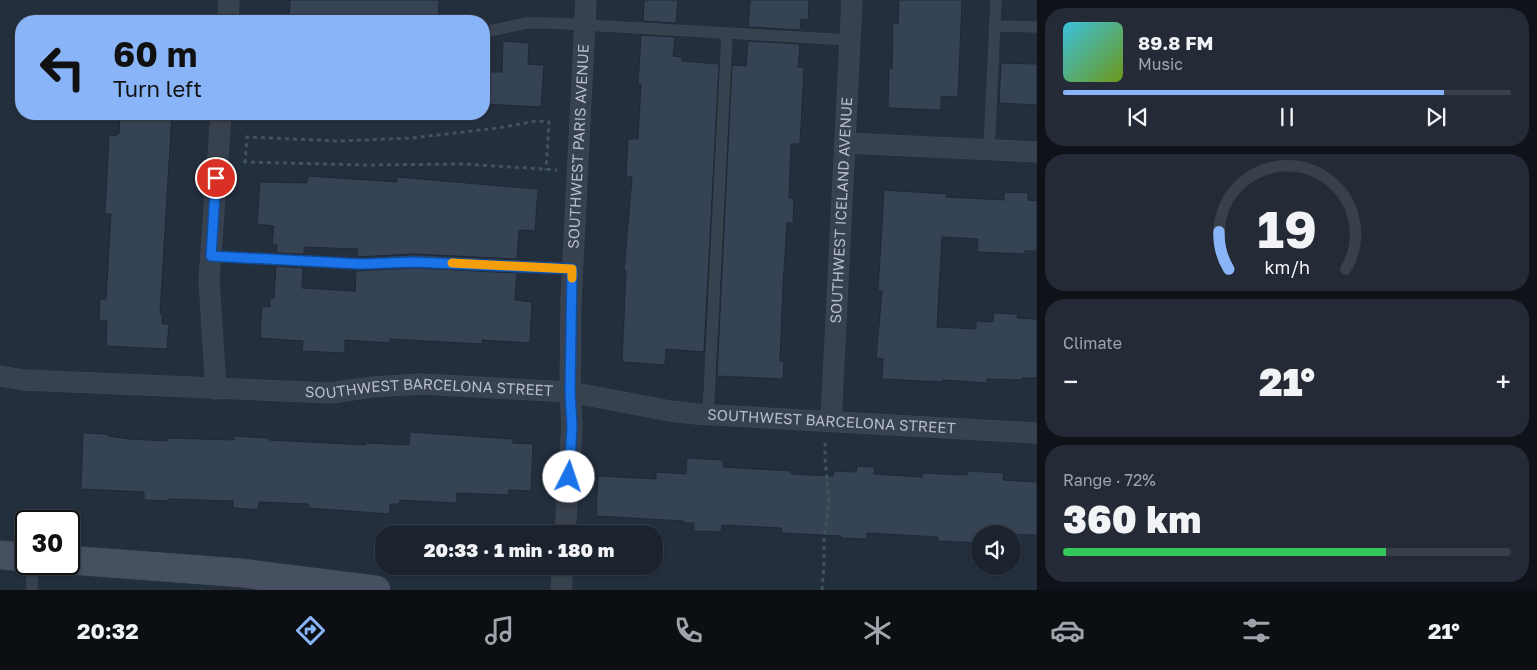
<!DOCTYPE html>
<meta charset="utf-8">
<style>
:root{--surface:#1b232e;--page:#242b36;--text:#f1f3f6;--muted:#a0a4aa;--line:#39404a;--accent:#8ab4f8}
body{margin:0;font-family:"Golos Text",sans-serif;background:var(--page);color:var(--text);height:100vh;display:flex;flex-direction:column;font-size:19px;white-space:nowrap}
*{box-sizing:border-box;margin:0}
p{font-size:16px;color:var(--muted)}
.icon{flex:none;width:28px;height:28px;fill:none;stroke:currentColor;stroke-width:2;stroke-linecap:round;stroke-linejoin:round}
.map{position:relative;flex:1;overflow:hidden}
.details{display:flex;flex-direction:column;gap:8px;padding:8px;background:#0f1319;width:500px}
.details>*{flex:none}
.top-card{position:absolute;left:15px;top:15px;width:475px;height:105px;border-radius:20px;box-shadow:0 1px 4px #0004,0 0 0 1px var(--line);background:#8ab4f8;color:#111;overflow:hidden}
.fabs{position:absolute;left:971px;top:525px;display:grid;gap:10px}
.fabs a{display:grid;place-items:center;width:50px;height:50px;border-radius:50%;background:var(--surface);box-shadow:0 1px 4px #0004,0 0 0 1px var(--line);font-size:25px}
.speed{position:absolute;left:15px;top:510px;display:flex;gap:10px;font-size:25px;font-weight:700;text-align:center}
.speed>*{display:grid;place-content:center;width:65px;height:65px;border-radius:50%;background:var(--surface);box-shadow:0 1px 4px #0004,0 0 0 1px var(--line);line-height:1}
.speed .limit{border:2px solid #111;border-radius:8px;background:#fff;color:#111}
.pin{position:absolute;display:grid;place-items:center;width:42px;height:42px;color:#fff;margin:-21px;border:2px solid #fff;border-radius:50%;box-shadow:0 1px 5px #0007}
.me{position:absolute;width:55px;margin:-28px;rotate:4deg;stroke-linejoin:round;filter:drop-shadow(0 0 4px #0008)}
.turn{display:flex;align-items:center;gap:18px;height:105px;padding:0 15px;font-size:22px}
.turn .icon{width:65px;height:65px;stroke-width:2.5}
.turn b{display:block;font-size:35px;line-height:42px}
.big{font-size:38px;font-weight:800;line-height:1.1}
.details .tile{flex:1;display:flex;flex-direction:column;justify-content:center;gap:8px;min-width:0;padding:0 18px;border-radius:20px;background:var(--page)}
.details .dial{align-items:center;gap:0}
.dial svg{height:130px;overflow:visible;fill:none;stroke:var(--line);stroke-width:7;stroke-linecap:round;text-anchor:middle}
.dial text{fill:var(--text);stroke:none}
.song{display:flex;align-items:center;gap:15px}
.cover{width:60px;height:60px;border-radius:8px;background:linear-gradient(135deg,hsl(190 70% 55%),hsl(80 70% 35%))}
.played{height:5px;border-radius:2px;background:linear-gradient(90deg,var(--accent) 85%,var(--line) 85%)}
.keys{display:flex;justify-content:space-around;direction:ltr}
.heat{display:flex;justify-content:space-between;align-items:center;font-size:28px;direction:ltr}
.charge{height:8px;border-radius:4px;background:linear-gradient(90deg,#34c759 72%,var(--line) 0)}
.trip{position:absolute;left:375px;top:525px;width:288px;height:50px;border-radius:20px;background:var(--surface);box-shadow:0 1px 4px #0004,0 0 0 1px var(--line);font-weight:800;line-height:50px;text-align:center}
.dock{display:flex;height:80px;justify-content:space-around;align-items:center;background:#0b0e12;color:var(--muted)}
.dock .icon{width:35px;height:35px}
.dock .on{color:var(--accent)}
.dock b{font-size:22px;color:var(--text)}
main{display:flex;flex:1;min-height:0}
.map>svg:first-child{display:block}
.building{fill:#364354;stroke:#1f2835}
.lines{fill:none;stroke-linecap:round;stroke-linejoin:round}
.service-casing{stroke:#414a57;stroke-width:11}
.minor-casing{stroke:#414a57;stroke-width:21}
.secondary-casing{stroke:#414a57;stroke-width:29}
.path{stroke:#3f5557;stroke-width:3;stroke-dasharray:4 4;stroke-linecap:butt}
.service{stroke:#38414e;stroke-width:10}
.minor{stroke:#38414e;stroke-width:20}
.secondary{stroke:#465061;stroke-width:28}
.route-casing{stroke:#114b97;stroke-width:12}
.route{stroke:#1a73e8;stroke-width:9}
.slow{stroke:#f59e0b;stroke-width:9}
.labels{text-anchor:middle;stroke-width:5;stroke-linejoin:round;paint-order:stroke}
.street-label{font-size:15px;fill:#b4bcc9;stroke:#1d2633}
</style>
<main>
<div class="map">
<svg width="1037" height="590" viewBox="0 0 1037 590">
<rect width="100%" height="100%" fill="#242f3e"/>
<g class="building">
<path d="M290,0H439L438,21L388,18V21H289Z"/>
<path d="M644,0H678L676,23L643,21Z"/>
<path d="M750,0H809L808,20L801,19L800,30L748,27Z"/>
<path d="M899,0H962L958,97L941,96V110L888,108L889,69H892L893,23L898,24Z"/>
<path d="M641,35L675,37L673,56L682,57V61L719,64L704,352L666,349L665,365L622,362L626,271H624L632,177H626L628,139H638L641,84H638Z"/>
<path d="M503,41L529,43L528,64L544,65L541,107L484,104V72H502Z"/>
<path d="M748,41L800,44L798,67H804L800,144H791L789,198H794L793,223H787L783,286L780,361H784L783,379L717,376L732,65L746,66Z"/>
<path d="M1001,63L1037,64V105L999,103Z"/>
<path d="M120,114H172L160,314H162V324H169L167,349L106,346L107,321H99L100,299H106L111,214H105L109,135L116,136V134H119Z"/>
<path d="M308,176L397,182V177L538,189L535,231L519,230L517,259L413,254L357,257L358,249L304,247V254L277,253V245L272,244L274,226L257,224L260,182L307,183Z"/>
<path d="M884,190L947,194L946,197L1004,200V192L1028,193V200L1037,201V251H1025V254L977,252L978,239L942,237L937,327L976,329V321L993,322L994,313L1018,314L1017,318L1037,319V378H1022V380L987,379V383L943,380V382L882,379L883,359L876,358L882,291H878Z"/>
<path d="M276,266L303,268L302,288L355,291L356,271L413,268L517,273L515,300L532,302L530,343L482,340V344L390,339V343L345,340V353L302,351L303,341L260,338L262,306L270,307V298H274Z"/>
<path d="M410,432L513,439V443L533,444L531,491L509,490V495L457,493L456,503L400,500L399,504H390V514L308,508V504L259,502L258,510L233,508V501L168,499V501L144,500V492L81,489L83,433L108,434V436L129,439L167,441V438L234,440V436L269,438V440L366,445V443L409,445Z"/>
<path d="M687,458L723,460V467L791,471V474L833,476L834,471L856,472L857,466L875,467L874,474L922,477L923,473L967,475V471L1004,473L1003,480L1037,482V535L980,534V543L937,541L938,537L867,533V539L841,538V536L781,533L782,528L722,525L721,532L694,531V523H683V521L596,516L598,476L656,479V472L686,474Z"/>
</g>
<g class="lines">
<g class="service-casing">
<g id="service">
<path d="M994,26L1037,27"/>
<path d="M484,32L527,23H550L850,40"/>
<path d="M989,150L996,0"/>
<path d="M211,256L361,264L413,261L572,269"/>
<path d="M708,415L727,34"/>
<path d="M32,590V564"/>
</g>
</g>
<g class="minor-casing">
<g id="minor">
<path d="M228,21L229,0"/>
<path d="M845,143L1037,152"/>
<path id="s1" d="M0,376L24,380L330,393L373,387L420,384L570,392L670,411L696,414L1037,433"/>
<path d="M216,389L209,280L221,114"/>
<path id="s2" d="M831,421L852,0"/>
<path id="s3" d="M565,534L572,426L570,392L571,301L586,0"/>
<path d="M561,590L563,566"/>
</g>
</g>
<g class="secondary-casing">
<g id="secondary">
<path d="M0,555L26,557"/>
<path d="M69,560L242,573L376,590"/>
</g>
</g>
<g class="path">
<path d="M243,162L365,165L462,164L557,170"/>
<path d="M245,163L247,137L339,141L412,138L498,128L536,121L549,122L546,170"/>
<path d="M822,590L824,564V539L829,504L825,458V443"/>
</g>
<use href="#service" class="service"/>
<use href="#minor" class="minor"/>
<use href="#secondary" class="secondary"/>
</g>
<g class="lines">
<g class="route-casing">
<path id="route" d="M216,178L211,256L361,264L413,262L572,269L570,392L572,426L569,477"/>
</g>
<use href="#route" class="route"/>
<path class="slow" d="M452,263L572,269V278"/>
</g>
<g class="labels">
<g class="street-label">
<text dy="5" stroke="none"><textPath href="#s3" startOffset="388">SOUTHWEST PARIS AVENUE</textPath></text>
<text dy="5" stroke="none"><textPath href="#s2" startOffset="211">SOUTHWEST ICELAND AVENUE</textPath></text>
<text dy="5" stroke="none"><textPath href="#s1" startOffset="430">SOUTHWEST BARCELONA STREET</textPath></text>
<text dy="5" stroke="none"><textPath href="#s1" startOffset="835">SOUTHWEST BARCELONA STREET</textPath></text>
</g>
</g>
</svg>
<div class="fabs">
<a><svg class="icon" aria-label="sound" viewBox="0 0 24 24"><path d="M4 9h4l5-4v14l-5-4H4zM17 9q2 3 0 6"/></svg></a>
</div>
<div class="speed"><div class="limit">30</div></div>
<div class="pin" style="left:216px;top:178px;background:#d93025"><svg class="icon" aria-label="arrive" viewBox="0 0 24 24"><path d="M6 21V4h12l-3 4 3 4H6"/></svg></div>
<svg class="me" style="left:569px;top:477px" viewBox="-20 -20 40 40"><circle r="19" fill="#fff"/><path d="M0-13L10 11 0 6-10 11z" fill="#1a73e8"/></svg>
<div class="trip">20:33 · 1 min · 180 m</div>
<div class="top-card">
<div class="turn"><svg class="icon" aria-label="left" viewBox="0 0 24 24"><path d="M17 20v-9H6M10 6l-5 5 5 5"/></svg><div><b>60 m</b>Turn left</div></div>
</div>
</div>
<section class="details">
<div class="tile">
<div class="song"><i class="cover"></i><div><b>89.8 FM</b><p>Music</p></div></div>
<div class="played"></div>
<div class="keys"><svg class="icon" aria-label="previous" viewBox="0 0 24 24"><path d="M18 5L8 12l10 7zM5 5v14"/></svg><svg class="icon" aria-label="pause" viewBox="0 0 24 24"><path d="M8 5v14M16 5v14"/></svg><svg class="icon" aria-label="next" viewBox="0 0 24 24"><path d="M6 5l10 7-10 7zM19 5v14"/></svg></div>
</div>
<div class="tile dial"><svg viewBox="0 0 100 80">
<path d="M14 69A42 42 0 1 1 86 69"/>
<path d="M14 69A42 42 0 0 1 8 46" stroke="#8ab4f8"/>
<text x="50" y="56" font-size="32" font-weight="700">19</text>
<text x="50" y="72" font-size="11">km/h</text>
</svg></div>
<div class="tile"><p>Climate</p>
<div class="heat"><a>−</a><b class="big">21°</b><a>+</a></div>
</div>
<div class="tile"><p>Range · 72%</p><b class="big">360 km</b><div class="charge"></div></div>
</section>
</main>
<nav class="dock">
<b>20:32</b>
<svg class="icon on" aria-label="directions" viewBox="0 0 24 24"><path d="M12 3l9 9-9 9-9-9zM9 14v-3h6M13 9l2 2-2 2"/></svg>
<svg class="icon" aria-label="music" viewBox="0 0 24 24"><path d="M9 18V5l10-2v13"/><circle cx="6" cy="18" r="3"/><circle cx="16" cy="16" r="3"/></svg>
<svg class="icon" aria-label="phone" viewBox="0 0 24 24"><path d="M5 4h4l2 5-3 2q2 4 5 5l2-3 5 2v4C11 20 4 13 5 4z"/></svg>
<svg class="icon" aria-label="climate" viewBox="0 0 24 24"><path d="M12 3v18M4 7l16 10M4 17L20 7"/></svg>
<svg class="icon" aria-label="car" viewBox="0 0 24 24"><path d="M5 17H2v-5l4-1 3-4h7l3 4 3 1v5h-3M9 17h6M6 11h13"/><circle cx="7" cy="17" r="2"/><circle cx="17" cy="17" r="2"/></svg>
<svg class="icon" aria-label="filters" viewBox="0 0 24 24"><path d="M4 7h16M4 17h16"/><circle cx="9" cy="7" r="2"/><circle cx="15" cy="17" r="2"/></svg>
<b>21°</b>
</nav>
